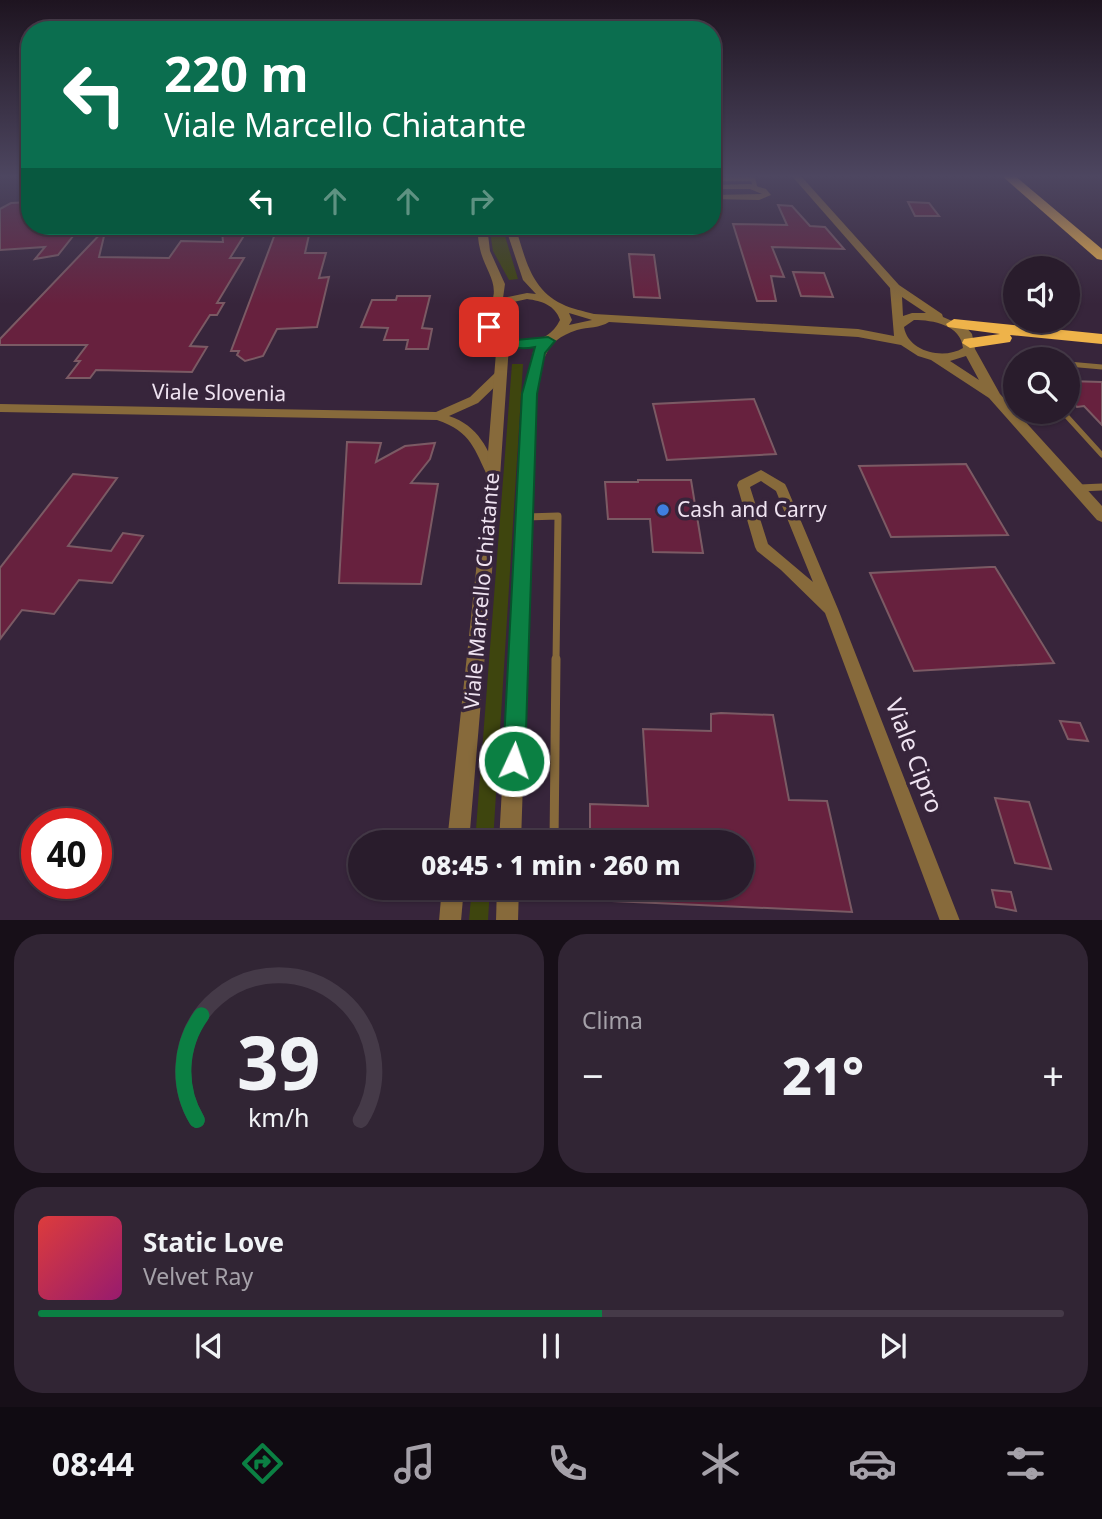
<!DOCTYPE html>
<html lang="it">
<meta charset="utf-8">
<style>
:root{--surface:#291c2c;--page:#312534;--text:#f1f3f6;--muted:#a5a1a9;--line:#453a48;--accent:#0b8043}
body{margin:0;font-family:"Noto Sans",sans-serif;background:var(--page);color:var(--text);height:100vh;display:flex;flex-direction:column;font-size:26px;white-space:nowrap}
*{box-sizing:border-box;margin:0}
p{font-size:23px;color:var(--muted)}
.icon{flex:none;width:38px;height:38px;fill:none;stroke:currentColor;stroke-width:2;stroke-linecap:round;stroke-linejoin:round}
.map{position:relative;height:920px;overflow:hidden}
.side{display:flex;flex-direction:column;gap:14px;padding:14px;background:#170f18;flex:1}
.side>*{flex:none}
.hud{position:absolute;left:21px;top:21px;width:700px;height:214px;border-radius:28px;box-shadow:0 2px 5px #0004,0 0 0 2px var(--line);background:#0b6e4f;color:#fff;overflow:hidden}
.buttons{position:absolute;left:1003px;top:256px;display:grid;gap:14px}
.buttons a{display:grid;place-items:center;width:77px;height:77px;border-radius:50%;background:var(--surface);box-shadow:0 2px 5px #0004,0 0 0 2px var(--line);font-size:35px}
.speed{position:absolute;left:21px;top:808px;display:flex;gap:14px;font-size:35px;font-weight:700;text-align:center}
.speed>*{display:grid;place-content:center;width:91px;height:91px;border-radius:50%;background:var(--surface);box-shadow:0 2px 5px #0004,0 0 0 2px var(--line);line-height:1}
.speed .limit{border:10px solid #d22;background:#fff;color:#111}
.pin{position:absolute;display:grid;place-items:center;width:60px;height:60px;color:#fff;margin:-30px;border-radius:14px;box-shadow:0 4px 10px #0006}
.me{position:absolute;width:77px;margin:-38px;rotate:3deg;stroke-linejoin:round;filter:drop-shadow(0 0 5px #0008)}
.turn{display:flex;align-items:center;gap:24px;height:147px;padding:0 28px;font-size:32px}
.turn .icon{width:91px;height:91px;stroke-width:2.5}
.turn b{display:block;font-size:49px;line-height:60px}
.lanes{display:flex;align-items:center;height:66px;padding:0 28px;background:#0003;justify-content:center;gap:35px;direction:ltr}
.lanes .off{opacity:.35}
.big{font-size:52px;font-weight:800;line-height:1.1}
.side .widget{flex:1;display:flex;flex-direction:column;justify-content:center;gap:10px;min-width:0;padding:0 24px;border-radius:28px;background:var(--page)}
.side .dial{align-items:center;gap:0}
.dial svg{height:182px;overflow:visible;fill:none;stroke:var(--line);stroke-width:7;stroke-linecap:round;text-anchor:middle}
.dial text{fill:var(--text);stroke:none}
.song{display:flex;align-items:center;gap:21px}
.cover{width:84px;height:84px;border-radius:10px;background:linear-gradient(135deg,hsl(0 70% 55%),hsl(320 70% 35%))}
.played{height:7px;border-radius:4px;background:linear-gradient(90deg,var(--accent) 55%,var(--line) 55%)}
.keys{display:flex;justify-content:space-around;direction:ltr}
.heat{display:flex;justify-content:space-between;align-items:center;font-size:38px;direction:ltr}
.side .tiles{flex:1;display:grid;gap:14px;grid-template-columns:1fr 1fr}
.widget:last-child{grid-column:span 2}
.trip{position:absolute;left:348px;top:830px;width:406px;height:70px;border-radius:35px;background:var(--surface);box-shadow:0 2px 5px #0004,0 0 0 2px var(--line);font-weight:800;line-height:70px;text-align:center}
.tabs{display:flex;height:112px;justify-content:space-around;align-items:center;background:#100b12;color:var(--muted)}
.tabs .icon{width:49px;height:49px}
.tabs .on{color:var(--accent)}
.tabs b{font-size:32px;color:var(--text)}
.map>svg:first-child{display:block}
.green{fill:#3e450e}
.building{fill:#67213e;stroke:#7b5a64;stroke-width:2}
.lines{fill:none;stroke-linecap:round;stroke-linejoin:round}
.service-far3{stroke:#876a3b;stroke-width:4.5}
.service-far2{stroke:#876a3b;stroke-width:5}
.service-far1{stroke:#876a3b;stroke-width:7}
.service{stroke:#876a3b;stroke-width:9}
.minor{fill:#876a3b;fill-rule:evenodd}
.tertiary{fill:#876a3b;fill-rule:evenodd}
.trunk{fill:#eeb34a;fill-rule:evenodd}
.route{fill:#0b8043;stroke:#07532c;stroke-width:2}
.shop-dot{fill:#3f7fe0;stroke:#37253b;stroke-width:2.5}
.labels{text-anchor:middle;stroke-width:7;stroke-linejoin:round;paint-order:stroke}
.street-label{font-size:21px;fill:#efe3f1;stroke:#37253b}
.poi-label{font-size:21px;fill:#efe3f1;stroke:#37253b;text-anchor:start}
.near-street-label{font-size:24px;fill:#efe3f1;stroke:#37253b}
</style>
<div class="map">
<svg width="1102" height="921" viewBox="0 0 1102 921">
<rect width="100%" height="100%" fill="#37253b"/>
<g class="green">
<path d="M489,226H502L518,279L509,280L493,251Z"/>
<path d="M512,364H523L493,842H475Z"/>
<path d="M472,887H490L488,920H469Z"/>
</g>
<g class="building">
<path d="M30,202V226H81L58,255L35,259L45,247L0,250V209L11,203Z"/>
<path d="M908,202L929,203L939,216H915Z"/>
<path d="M778,205L792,206L810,226L825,227L844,249L772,247L784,277L771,276L776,301H757L733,224L787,225Z"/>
<path d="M250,226L230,258H244L217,303H224L217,315H210L190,346L207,347L192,372L96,370L90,378H67L80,361H75L87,345H0V339L106,228L99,257L169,258L181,241L223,242L222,231Z"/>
<path d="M284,226H311L305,253H326L319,278L329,277L317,327L277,329L263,356L245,361L237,355L239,351H231L275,234H281Z"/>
<path d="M629,254L654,255L660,298L634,297Z"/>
<path d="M793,272L824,273L833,297L801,296Z"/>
<path d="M397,296H430L422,328L432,329L428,349H406L408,340H384L388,328L361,327L372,300H396Z"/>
<path d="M1068,381L1102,382V425L1084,406L1077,407L1068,396Z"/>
<path d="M754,399L776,454L667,460L653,404Z"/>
<path d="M347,442L381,443L376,462L405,446L435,443L430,459L411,483L438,484L421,584L339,583Z"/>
<path d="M966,464L1008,535L891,537L859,466Z"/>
<path d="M73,474L117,478L68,546L111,551L123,533L143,536L112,583L79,580L54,614L22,610L0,639V568Z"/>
<path d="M638,480H691L703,553L653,552L650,519H608L605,482H638Z"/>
<path d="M990,567H995L1054,663L914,671L870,573Z"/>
<path d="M721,713L773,715L789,800L827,801L852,912L591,900V887H742V842H590V804L648,806L643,729L711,731V714Z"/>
<path d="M1060,721L1080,723L1088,741L1068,739Z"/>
<path d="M995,798L1029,802L1051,869L1015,863Z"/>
<path d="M992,890L1011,892L1016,911L996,907Z"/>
</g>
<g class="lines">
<path class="service-far3" d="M712,179H753L755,187"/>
<g class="service-far2">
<path d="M1068,364L1102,367"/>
<path d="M1062,411L1102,455"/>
</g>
<g class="service-far1">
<path d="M1080,488L1102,487"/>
<path d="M526,517L558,516L556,661"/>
</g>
<path class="service" d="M554,842L556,659"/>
<g class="minor">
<path d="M750,184L766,189L771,195L759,200L712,199V195L762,194L750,189H712V185Z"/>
<path d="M500,371L504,372L505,375L504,378L478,403L449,416C479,426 488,449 499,476L497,479H489C474,449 472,432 437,420L0,412V404L436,412L470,397L496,372Z"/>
<path d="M761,470L785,484L787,488L838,609L960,921H940L825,613L781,570L757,551L755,547L737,485L739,481ZM761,481L776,491L813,582L768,544L750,487Z"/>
</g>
<g class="tertiary">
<path d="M791,175H800L899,285L942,314L943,317L966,327L972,334L975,349L1000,394L1102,506V522L1097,520L989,398L931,360L918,356L901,345L858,337L609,322C600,328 588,327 577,330C542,341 543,363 536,394L521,842H499L524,394L533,352L536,348H518L509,345L500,477L469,842H447L486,477L497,340L483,327L484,312C506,290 485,272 480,249C478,242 478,234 477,226H487L490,251L505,284L503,298L527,293L536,294L523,280L505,226H515C525,256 530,289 562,304C571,309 584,311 594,314L858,329L894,336L890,288ZM902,297L926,313H912L903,316ZM527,299C542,301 555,305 560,320C547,347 515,346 495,326V313L509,303ZM569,313L589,319L592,320L569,325L572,320ZM914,320C933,320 961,325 963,348C944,360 908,352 904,327ZM966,356L979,380L950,361Z"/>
<path d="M442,887H464L461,921H439Z"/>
<path d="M497,887H519L518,921H496Z"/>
</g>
<g class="trunk">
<path d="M1001,175H1014L1102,249V260L1097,259Z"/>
<path d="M954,319L1102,334V344L1010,335L1012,338L1010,342L970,348L962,343L964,339L1000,334L948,327L946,324Z"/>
</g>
</g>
<linearGradient id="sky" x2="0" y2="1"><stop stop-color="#1e1420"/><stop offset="0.58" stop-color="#4d4660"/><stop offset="1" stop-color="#4d4660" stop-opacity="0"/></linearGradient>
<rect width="1102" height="304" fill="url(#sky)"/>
<path class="route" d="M489,323L516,340L548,337L555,341L545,353L537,394L525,761L522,769L514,772L506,769L503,761L522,394L535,347C515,351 494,345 483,327Z"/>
<circle class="shop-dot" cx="663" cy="510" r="7"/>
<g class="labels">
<g class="street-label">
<text transform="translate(219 393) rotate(1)" y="7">Viale Slovenia</text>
<text transform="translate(482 591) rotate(-85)" y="7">Viale Marcello Chiatante</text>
</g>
<g class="poi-label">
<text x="677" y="517">Cash and Carry</text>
</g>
<g class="near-street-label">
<text transform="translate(914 756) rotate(69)" y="8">Viale Cipro</text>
</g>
</g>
</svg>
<div class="buttons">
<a><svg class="icon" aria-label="sound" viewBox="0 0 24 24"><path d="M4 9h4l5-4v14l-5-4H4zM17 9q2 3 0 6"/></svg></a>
<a><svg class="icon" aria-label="search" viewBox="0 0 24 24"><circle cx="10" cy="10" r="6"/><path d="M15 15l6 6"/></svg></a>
</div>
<div class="speed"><div class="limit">40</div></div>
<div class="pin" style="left:489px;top:327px;background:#d93025"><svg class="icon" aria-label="arrive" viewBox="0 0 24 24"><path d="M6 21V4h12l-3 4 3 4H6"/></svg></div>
<svg class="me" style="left:514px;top:761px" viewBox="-20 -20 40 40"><circle r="17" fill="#0b8043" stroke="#fff" stroke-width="3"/><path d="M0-11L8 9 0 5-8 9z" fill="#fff"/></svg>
<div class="trip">08:45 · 1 min · 260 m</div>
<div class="hud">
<div class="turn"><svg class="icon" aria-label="left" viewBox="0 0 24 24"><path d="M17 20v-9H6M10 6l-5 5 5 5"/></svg><div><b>220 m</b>Viale Marcello Chiatante</div></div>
<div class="lanes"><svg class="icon" aria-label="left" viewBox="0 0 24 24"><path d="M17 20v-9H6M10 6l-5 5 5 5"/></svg><svg class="icon off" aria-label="ahead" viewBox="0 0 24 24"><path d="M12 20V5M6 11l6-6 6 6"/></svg><svg class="icon off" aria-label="ahead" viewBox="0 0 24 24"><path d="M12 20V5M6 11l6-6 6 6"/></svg><svg class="icon off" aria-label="right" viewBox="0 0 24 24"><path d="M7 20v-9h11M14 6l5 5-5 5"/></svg></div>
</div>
</div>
<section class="side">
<div class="tiles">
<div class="widget dial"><svg viewBox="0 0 100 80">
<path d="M14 69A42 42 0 1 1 86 69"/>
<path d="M14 69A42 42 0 0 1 16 23" stroke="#0b8043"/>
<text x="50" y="56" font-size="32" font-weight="700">39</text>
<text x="50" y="72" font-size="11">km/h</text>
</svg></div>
<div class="widget"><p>Clima</p>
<div class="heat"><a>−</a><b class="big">21°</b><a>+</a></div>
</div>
<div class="widget">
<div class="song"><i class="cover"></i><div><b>Static Love</b><p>Velvet Ray</p></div></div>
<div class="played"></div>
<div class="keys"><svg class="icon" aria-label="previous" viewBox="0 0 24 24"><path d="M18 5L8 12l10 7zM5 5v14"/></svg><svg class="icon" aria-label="pause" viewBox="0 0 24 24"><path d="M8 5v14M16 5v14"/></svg><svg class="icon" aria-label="next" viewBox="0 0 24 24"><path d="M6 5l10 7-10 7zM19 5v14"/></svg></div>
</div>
</div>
</section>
<nav class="tabs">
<b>08:44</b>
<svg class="icon on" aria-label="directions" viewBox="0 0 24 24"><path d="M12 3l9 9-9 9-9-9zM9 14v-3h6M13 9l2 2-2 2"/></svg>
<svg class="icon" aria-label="music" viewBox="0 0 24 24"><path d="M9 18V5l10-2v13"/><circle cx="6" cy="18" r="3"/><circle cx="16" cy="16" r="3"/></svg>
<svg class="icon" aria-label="phone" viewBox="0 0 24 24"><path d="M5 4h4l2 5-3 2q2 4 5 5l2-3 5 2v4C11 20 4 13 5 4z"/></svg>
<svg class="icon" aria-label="climate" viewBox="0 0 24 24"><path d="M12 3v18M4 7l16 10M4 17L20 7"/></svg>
<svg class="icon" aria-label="car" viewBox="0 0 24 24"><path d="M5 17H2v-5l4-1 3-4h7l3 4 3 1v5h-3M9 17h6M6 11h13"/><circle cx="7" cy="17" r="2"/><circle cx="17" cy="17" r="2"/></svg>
<svg class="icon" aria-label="filters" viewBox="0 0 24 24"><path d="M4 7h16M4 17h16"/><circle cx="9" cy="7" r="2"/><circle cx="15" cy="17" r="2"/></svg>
</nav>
